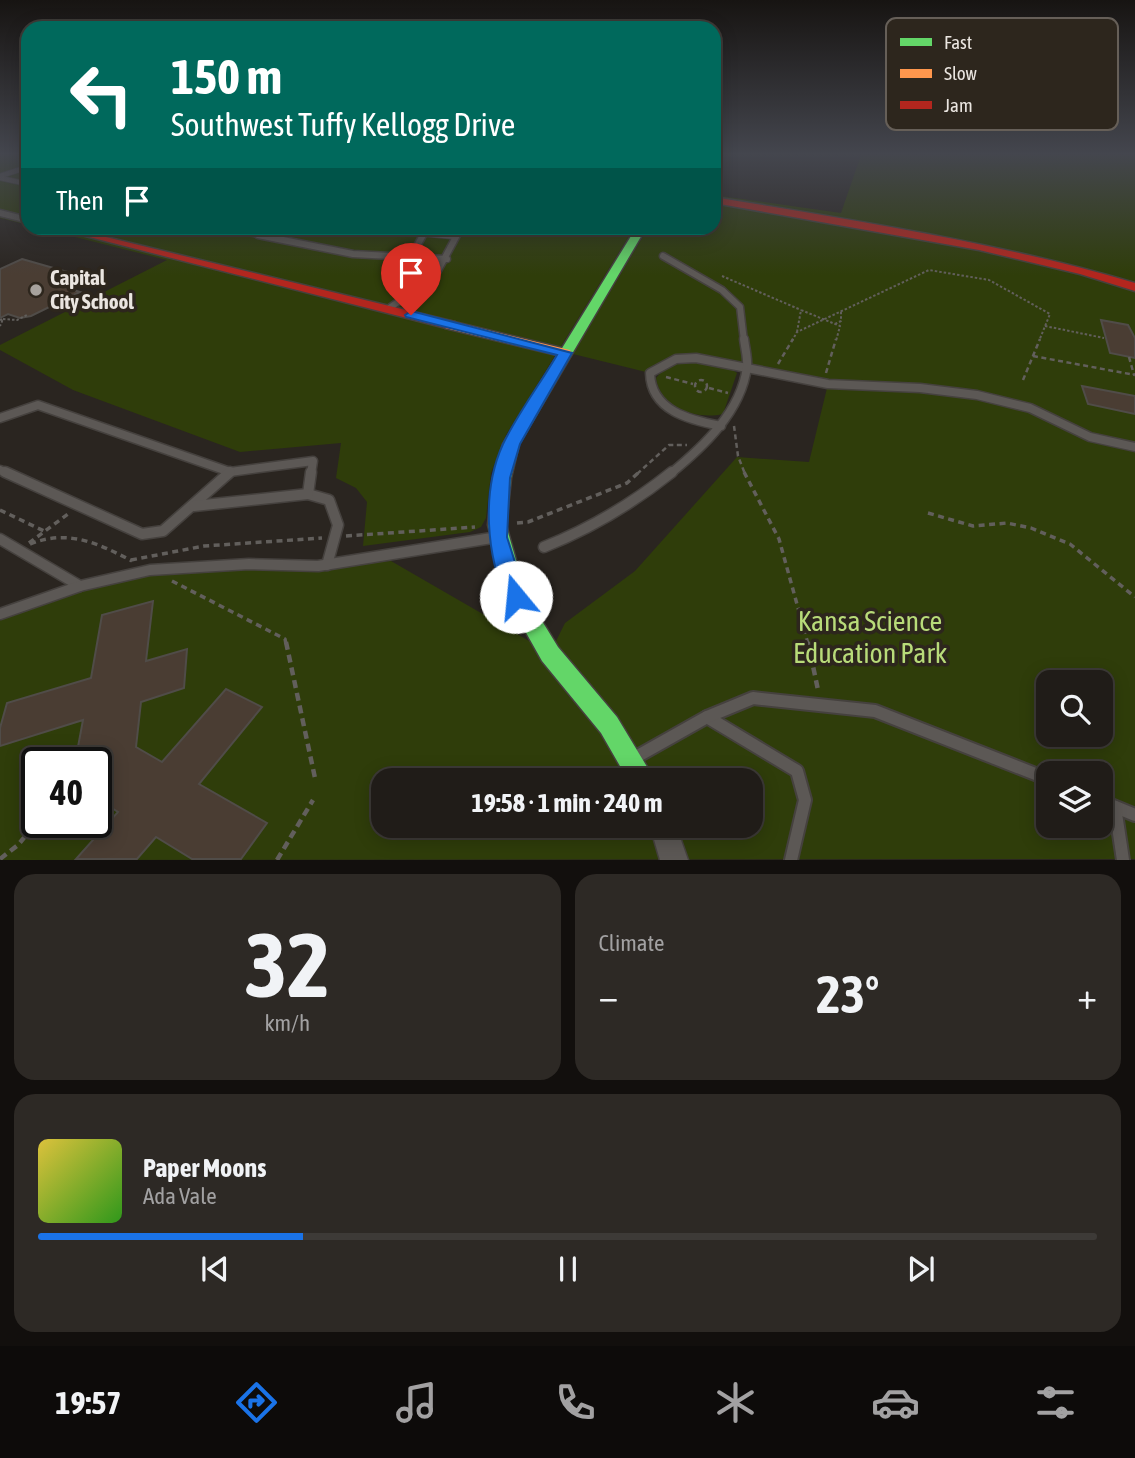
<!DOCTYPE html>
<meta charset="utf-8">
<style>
:root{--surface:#201c18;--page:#2d2925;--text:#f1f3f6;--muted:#a2a1a2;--line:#3d3a37;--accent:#1a73e8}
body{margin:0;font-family:"Asap Condensed",sans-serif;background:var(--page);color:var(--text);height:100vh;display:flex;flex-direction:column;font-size:26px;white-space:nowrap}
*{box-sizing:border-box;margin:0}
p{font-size:23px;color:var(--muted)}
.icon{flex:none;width:38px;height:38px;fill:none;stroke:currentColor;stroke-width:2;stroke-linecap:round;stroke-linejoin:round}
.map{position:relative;height:860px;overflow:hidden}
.side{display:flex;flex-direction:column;gap:14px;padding:14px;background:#120f0d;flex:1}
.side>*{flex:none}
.top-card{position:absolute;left:21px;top:21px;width:700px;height:214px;border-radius:21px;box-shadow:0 4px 18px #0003,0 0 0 2px var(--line);background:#00695c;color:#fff;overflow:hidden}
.tools{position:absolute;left:1036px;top:670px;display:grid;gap:14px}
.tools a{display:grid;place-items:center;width:77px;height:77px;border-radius:14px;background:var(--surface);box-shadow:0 4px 18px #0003,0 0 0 2px var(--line);font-size:35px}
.speed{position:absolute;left:21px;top:747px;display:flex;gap:14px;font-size:35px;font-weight:700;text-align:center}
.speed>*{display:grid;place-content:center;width:91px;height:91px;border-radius:50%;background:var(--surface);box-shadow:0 4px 18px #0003,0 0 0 2px var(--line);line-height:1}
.speed .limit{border:4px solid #111;border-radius:10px;background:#fff;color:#111}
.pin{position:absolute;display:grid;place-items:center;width:60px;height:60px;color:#fff;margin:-72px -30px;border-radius:50% 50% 50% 0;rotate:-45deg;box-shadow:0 0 7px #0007}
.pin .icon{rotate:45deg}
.me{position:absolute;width:77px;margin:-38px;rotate:343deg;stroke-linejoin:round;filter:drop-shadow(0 0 5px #0008)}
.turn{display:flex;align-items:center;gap:24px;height:147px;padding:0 35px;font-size:32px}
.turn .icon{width:91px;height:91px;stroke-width:2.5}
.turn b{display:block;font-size:49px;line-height:60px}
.then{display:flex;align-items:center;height:66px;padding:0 35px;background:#0003;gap:14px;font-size:26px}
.big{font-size:52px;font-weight:700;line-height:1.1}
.side .card{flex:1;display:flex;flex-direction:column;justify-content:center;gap:10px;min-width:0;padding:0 24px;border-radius:21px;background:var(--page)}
.side .dial{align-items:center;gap:0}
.dial b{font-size:91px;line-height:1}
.song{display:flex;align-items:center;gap:21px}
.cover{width:84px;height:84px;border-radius:10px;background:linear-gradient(135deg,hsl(50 70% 55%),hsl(110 70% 35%))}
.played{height:7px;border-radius:4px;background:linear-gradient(90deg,var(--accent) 25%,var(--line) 25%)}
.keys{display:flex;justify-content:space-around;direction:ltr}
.heat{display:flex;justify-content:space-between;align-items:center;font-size:38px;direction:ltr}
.side .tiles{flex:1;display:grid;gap:14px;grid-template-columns:1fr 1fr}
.card:last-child{grid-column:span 2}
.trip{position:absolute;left:371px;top:768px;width:392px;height:70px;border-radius:21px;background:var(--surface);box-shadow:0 4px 18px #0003,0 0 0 2px var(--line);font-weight:700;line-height:70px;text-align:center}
.menu{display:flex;height:112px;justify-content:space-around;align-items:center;background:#0d0b0a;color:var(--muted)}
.menu .icon{width:49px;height:49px}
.menu .on{color:var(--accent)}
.menu b{font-size:32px;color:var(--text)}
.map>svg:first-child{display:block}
.green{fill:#2f3d0a;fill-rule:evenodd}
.building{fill:#4a3d33;stroke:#504c48;stroke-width:2}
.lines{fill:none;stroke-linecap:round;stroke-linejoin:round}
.lane-far4-casing{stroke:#45413e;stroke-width:6}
.lane-far3-casing{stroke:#45413e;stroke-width:9}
.lane-far2-casing{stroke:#45413e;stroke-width:11}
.lane-far1-casing{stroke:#45413e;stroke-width:13}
.lane-casing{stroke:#45413e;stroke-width:16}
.street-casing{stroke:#45413e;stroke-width:3}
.fast-casing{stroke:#45413e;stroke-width:3}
.slow-casing{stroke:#45413e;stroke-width:3}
.jam-casing{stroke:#45413e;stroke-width:3}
.path-far3{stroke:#625f5c;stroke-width:2;stroke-dasharray:2.5 2;stroke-linecap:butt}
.path-far2{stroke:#625f5c;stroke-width:2.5;stroke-dasharray:5 3.5;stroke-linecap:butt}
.path-far1{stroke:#625f5c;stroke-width:3.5;stroke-dasharray:6 4.5;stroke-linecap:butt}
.path{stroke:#625f5c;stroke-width:4.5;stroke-dasharray:8 5;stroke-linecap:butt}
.lane-far4{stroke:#5c5855;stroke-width:4.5}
.lane-far3{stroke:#5c5855;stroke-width:6}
.lane-far2{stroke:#5c5855;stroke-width:8}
.lane-far1{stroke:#5c5855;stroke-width:10}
.lane{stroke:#5c5855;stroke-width:12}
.street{fill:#5c5855;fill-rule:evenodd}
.fast{fill:#63d668;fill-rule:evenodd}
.slow{fill:#ff974d;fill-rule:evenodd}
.jam{fill:#b3261e;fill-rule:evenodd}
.route{fill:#1a73e8;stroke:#114b97;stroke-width:2}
.poi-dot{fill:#a7a29d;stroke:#2d261d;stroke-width:2.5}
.labels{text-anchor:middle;stroke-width:7;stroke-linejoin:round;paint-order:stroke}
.far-poi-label{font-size:21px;font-weight:bold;fill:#eae5e0;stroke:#2d261d;text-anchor:start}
.near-park-label{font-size:28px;fill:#b8db79;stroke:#2d261d}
.key{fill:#2d261d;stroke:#665f58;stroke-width:2}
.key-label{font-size:19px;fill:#eae5e0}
</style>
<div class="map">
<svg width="1135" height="860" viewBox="0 0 1135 860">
<rect width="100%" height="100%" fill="#2a2520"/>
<g class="green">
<path d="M0,155H28V225L0,218Z"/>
<path d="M861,155H1135V859L0,860V615L80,586L177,567L318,566L391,561L550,653L565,623L635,571L737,457L809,462L828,384L735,363L676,359L650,373L573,354L648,228H714V195L841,213ZM1048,682H1101V735H1048ZM37,763H96V822H37ZM1048,774H1101V826H1048ZM383,780H751V826H383Z"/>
<path d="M39,228H634L506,435L491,473L486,518L481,527L470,532L363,546L367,502L356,488L336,478L341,443L240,452L73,390L0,350V345L167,260Z"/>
<path d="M684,361C703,361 722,361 737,373L723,414C696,420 660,408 656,378L663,370Z"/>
</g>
<g class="building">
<path d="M22,259L85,277L64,287L80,292L31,316L20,318L8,314L0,318V269Z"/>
<path d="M1101,320L1128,325L1135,338V358L1110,353Z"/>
<path d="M1082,386L1135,396V414L1088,404Z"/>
<path d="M153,601L146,661L187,649L184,688L141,702L136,747L162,762L226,689L262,707L199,784L267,823L241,859H192L156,837L137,859H76L118,812L96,798V763H75L83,720L0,746V728L7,703L91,678L102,615Z"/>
</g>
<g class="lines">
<g class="lane-far4-casing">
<g id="lane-far4">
<path d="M0,176L28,167"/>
<path d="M0,178L28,184"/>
<path d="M221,228L267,237"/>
<path d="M359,228L456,237"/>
<path d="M422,237L424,234"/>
</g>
</g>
<g class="lane-far3-casing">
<g id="lane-far3">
<path d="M258,235L353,254L447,259"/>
<path d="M663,256L722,290L740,307L744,341"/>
<path d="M410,259L423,235"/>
<path d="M388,309L435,276L457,235"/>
</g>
</g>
<g class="lane-far2-casing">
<g id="lane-far2">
<path d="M0,418L38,405L230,472L313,461L311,474"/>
<path d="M721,426C690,420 651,411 650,373L676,359L696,358L828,384L920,388L977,395L1030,408L1090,437L1135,447"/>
<path d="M0,470L8,474"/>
<path d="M228,474L230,472"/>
<path d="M670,474C703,447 741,412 747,367C748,358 745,348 744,339"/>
</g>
</g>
<g class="lane-far1-casing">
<g id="lane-far1">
<path d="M5,472L142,534L163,531L230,472"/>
<path d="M311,472L308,494L329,500L338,525L327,565"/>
<path d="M194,506L308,494"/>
<path d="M0,539L80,586"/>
<path d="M544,547C592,528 632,504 672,472"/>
<path d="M0,614L80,586L150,570L249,564L318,566L498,537"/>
</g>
</g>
<g class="lane-casing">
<g id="lane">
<path d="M707,717L797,771L805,800L791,860"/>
<path d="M636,757L707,717L753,698L875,711L1048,779"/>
<path d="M1101,801L1135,815"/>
<path d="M1115,807L1123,860"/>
</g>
</g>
<g class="street-casing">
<g id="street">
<path d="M0,210L28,217V223L0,216Z"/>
<path d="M650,826H676L688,860H660Z"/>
</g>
</g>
<g class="fast-casing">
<path id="fast" d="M636,228H646L519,444L511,478L506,525L526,595L558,647L617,717L655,780H628L601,733L542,661L506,597L488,525L493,478L503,444Z"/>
</g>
<g class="slow-casing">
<path id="slow" d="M450,321L570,350L572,353L565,357L445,328V322Z"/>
</g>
<g class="jam-casing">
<g id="jam">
<path d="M714,197C856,221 997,242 1135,283V291L1080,274L979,250L714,203Z"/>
<path d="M54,228H69L455,322L456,325L450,329Z"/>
</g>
</g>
<g class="path-far3">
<path d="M722,276L801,310"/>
<path d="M3,319L17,320L27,315"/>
<path d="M0,320L3,319L0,326"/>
<path d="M835,324L841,321V310"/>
<path d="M1045,326L1104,338"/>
<path d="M797,332L801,310L840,326L836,341"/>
<path d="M792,341L797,332L929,270L989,280L1050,314L1039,341"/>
</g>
<g class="path-far2">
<path d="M1033,356L1135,375"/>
<path d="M1129,357L1134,375"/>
<path d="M778,364L793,339"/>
<path d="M826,373L836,339"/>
<path d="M666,377L693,384"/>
<circle cx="701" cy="386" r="6"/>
<path d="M1023,380L1040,339"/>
<path d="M709,388L728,393"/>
<path d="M734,426L738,456L745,474"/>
<path d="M637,474L669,445H687"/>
</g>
<g class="path-far1">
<path d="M744,472L779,539L808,644"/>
<path d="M0,510L44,531"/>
<path d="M928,513L973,526L1007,523L1031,528L1070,544L1135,597"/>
<path d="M517,523L528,522L627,483L639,472"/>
<path d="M346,536L475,527"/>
<path d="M29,543L68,514"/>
<path d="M30,544C68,529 98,543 132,561"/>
<path d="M131,560L204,546L322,538"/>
<path d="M172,581L285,639L286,644"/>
</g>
<g class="path">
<path d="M286,642L315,778"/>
<path d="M808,642L818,690"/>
<path d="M0,859L18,845L37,822"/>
<path d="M277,860L313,800"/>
</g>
<use href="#lane-far4" class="lane-far4"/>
<use href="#lane-far3" class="lane-far3"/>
<use href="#lane-far2" class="lane-far2"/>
<use href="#lane-far1" class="lane-far1"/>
<use href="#lane" class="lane"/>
<use href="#street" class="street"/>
<use href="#fast" class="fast"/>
<use href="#slow" class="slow"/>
<use href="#jam" class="jam"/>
</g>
<linearGradient id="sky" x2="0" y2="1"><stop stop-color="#171412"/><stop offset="0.56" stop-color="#44464e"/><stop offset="1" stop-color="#44464e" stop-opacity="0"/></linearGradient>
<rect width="1135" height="275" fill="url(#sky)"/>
<path class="route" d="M411,311L572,353L520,444L510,478L507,537L526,597L523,603L516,605L508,603C486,556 481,492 503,444C518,413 540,384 557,355L406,317L405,315Z"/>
<circle class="poi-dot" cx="36" cy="290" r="7"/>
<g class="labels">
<g class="far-poi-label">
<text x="50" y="285">Capital<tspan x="50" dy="24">City School</tspan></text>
</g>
<g class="near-park-label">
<text x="870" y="631">Kansa Science<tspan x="870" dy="32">Education Park</tspan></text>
</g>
</g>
<rect x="886" y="18" width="232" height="112" rx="10" class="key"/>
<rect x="900" y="38" width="32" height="8" fill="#63d668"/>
<rect x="900" y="69" width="32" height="9" fill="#ff974d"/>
<rect x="900" y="101" width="32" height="8" fill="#b3261e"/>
<g class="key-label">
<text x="944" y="49">Fast</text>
<text x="944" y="80">Slow</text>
<text x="944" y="112">Jam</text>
</g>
</svg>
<div class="tools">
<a><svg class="icon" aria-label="search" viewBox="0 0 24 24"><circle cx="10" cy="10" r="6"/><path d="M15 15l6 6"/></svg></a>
<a><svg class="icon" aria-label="layers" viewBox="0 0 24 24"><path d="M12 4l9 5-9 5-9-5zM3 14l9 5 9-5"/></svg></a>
</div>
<div class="speed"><div class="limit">40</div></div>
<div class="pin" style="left:411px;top:315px;background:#d93025"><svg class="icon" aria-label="arrive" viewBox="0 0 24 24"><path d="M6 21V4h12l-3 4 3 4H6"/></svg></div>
<svg class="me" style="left:516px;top:597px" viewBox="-20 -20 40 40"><circle r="19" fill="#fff"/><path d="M0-13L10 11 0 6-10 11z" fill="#1a73e8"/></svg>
<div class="trip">19:58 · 1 min · 240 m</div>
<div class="top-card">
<div class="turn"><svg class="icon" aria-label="left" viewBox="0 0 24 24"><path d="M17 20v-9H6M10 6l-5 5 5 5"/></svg><div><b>150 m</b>Southwest Tuffy Kellogg Drive</div></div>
<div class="then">Then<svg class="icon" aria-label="arrive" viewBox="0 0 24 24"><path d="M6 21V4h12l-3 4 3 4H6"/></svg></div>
</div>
</div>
<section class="side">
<div class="tiles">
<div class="card dial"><b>32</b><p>km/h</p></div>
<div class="card"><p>Climate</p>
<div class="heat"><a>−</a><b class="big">23°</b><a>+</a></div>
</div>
<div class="card">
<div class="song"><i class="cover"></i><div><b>Paper Moons</b><p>Ada Vale</p></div></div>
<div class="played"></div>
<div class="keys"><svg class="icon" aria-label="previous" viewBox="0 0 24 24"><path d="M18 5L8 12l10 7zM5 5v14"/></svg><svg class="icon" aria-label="pause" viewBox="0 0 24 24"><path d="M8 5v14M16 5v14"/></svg><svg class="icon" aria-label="next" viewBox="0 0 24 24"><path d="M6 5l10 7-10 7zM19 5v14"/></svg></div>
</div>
</div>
</section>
<nav class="menu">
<b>19:57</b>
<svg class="icon on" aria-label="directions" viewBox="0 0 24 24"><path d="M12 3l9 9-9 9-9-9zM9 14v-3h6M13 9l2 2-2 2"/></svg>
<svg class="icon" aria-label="music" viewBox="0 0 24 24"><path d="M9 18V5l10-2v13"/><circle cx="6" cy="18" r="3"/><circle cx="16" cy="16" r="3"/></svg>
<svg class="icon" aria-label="phone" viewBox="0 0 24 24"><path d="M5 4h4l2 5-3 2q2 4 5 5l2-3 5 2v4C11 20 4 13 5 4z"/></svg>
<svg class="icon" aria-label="climate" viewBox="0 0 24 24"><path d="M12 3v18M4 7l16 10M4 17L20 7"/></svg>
<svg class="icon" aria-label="car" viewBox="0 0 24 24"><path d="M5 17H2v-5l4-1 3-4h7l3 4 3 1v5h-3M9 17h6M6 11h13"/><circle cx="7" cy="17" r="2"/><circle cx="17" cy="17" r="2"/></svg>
<svg class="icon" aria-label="filters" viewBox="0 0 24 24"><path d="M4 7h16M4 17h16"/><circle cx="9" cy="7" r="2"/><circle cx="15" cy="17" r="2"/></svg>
</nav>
